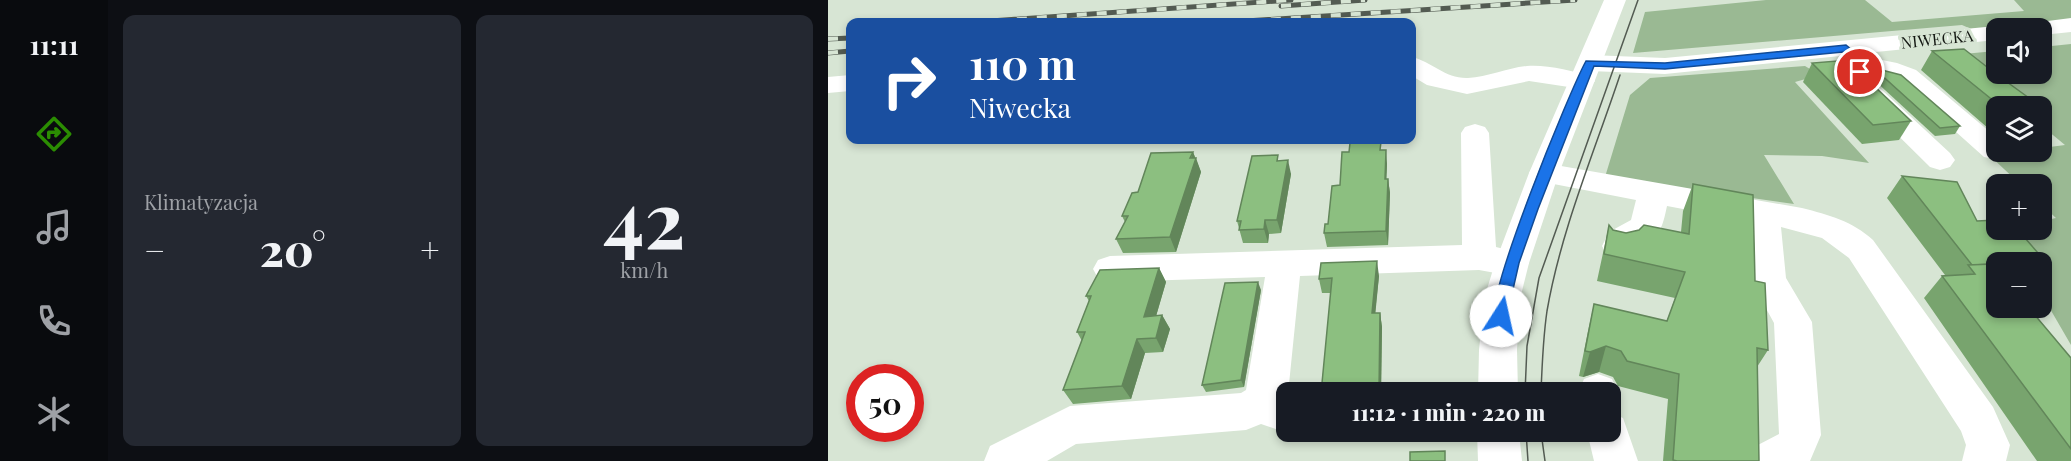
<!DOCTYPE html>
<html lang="pl">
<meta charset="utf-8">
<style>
:root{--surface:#171b24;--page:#242831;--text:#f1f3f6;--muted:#9ea1a6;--accent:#2b8d02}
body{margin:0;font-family:"Playfair Display",serif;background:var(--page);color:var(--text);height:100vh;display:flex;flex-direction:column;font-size:22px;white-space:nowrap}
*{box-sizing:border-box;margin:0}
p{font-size:20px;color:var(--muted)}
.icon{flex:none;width:33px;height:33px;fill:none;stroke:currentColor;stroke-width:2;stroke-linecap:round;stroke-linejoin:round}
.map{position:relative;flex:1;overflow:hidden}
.side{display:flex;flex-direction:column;gap:15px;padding:15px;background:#0d0f14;width:720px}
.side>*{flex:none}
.top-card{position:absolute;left:18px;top:18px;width:570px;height:126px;border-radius:12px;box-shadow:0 3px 9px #0003;background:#1a4fa0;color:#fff;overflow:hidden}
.controls{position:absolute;left:1158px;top:18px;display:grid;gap:12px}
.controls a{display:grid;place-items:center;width:66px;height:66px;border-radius:12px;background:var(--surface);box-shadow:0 3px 9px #0003;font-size:30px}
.speed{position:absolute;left:18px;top:364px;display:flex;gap:12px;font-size:30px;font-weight:700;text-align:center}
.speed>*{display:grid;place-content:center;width:78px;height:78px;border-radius:50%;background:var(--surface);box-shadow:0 3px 9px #0003;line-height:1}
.speed .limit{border:9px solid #d22;background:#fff;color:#111}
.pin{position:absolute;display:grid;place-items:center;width:51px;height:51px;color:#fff;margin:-26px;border:3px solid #fff;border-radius:50%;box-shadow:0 2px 6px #0007}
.me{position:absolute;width:66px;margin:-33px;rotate:10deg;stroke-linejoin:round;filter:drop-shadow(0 0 4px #0008)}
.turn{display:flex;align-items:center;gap:21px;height:126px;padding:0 24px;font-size:27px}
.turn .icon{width:78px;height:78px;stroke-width:2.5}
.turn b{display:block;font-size:42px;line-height:51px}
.big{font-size:45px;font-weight:800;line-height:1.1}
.side .card{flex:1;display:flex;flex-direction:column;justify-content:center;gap:9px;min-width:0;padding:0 21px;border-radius:12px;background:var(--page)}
.side .dial{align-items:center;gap:0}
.dial b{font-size:78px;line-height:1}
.heat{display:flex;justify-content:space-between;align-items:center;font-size:33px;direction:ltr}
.side .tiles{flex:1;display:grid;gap:15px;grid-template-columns:repeat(2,1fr)}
.trip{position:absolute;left:448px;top:382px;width:345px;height:60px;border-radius:12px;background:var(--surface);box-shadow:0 3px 9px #0003;font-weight:800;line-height:60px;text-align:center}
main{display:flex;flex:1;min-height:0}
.tabs{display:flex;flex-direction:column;width:108px;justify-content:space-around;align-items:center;background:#090b0e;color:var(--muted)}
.tabs .icon{width:42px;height:42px}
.tabs .on{color:var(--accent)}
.tabs b{font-size:27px;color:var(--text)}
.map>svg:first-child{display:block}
.green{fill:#9ab993}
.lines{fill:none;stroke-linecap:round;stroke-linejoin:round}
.minor{fill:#fff;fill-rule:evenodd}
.major{fill:#fff;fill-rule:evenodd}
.tram{stroke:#535b52;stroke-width:1.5}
.rail-casing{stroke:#535b52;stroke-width:5}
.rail{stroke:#d7e5d4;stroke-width:4;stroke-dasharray:10;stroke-linecap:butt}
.wall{fill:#78a46e}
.shaded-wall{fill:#62865a}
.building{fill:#8cbf80;stroke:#62865a;stroke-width:1.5}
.route{fill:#1a73e8;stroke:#114b97;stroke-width:1.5}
.labels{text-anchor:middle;stroke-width:6;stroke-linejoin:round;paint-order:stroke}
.far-street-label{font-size:16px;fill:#131712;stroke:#d7e5d4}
</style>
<main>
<nav class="tabs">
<b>11:11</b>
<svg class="icon on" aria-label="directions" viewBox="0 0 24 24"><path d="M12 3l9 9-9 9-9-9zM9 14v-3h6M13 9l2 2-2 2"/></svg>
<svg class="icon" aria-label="music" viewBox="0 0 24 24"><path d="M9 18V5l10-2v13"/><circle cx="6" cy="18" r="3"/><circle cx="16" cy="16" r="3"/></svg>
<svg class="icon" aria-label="phone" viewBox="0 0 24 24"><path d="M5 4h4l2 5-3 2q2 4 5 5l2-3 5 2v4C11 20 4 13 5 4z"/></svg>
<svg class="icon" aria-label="climate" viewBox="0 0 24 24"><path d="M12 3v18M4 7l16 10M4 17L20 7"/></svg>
</nav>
<section class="side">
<div class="tiles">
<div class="card"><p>Klimatyzacja</p>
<div class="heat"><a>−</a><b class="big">20°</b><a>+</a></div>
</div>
<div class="card dial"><b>42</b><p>km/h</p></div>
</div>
</section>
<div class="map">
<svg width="1243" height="461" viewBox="0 0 1243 461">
<rect width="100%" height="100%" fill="#d7e5d4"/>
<g class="green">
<path d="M938,0H1037L1064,22L1196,11L1186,0H1243V20L1143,29L1134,25L805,53L817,12Z"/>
<path d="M1243,44V345L1214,295V274L1217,273L1214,268V262L1184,230H1214V221L1228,218L1214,205V184H1192L1160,154L1214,152V148L1237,145L1214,126V106H1189L1124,55L1168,51V74H1214V47Z"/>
<path d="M977,66L992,75L967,82L1041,163L994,156L936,155L966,204L777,177L802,95L822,78Z"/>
</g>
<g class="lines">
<g class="minor">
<path d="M1243,18V32L1214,35V28H1200L1204,23Z"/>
<path d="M1168,26L1177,28H1168V40L1038,53L1044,58L1069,63L1088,70L1168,137V152H1180L1176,157L1166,159L1156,157L1070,80L1045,74L1042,79L1122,153L1127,160L1122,167L1112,170L1102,167L1019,85L1015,80L1024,66L1012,56L837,74L762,71L753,68L749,63L753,58L762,55L837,58Z"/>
<path d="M584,57C604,62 618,79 640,78C660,77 679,68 699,66C716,64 746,71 763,76L767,81L763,86L754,89L701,81L639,94L599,85L584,76Z"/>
<path d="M22,75V91L0,93V77Z"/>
<path d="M647,124L657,127L661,133L668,247L696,254L701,263L696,272L684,276L651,270L472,276L461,384L457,395H459V432H461L459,433L433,424L418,430L248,444L219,461H156L162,446L242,406L413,393L418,390L437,277L282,282L270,278L265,269L270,260L282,256L634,245L633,133L637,127Z"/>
<path d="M716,163L974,208C1001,215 1024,221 1045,240L1165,407L1182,445L1178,461H1134L1138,445L1133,431L1021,258L994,238L953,227L958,278L984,322L993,435L982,461H922L928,446L951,434L946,323L922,279L919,221L839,206C837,215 835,227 829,234C822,243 809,244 803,255L791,258L779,255L774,246L781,232L803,220L808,200L705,180L701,173L705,166Z"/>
<path d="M770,374L784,379L790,392L784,406L783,393H750L756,379Z"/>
<path d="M783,413L795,418L810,461H766L759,432H783Z"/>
</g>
<g class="major">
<path d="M776,0H798L731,173L701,263L692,299L689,350L690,393H650L651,350L656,299L667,263L701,173Z"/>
<path d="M649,432H691L694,461H650Z"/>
</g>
<g class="tram">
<path d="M697,393L699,346L711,278L810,0"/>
<path d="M713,393C714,365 715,338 719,311C733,230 766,153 792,75"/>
<path d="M698,432L700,461"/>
<path d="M713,432L717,461"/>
</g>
<g class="rail-casing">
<g id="rail">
<path d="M453,6L537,0"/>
<path d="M149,22L463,0"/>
<path d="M403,22L747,0"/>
<path d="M0,39L22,38"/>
<path d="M0,53L22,51"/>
</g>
</g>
<use href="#rail" class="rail"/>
</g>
<g class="wall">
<path d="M1104,51L1212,106H1168V128L1161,129L1093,70Z"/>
<path d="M984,63L1027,68L1083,121L1071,140L1034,144L975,82Z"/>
<path d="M1050,69L1132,126L1127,134L1107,136L1045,79Z"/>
<path d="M553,150L559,164L558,179H560L562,193L560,245L499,247L496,233L500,224L512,185Z"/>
<path d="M365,152L373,172L348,252L295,253L288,239L297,222L294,216L310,192Z"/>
<path d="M451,161L463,174L453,233L441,234L440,243H415L409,221Z"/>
<path d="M1074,176L1217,261L1214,265V262H1168V308L1243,358V461H1209L1096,298L1114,276L1117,275L1059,198Z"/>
<path d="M865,184L927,281L940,350L929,367L931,461H835L840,399L790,386L785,377L771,372L755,377L751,376L760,331L766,304L839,321L847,298L769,281L781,225L785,230L798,233L853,232L855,211Z"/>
<path d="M331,268L338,282L328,316L334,315L342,329L335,352L317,353L303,399L245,404L235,390L254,341L249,332L261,301L258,296Z"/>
<path d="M551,276L547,313H552L554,327L553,393H496L494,383L503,293H494L491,279Z"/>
<path d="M433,290L416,387L378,392L374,385Z"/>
</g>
<g class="shaded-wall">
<path d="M558,150L559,164L558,193L557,179Z"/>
<path d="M365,152L368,160V158L373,172L348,252L342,237Z"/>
<path d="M460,160L463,174L453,233L449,220Z"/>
<path d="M560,179L562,193L560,245L558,231Z"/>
<path d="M437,220L441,234L440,243L436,229Z"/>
<path d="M549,261L551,276L546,327L544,313Z"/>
<path d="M331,268L338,282L324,330L316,317Z"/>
<path d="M430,282L433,290L416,387L413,380Z"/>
<path d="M552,313L554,327L553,393H551Z"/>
<path d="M334,315L342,329L335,352L328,338Z"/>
<path d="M309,339L317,353L303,399L294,386Z"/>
<path d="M778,346L771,372L755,377L762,352Z"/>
</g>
<g class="building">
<path d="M1136,49L1168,74L1212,106H1172L1104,51Z"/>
<path d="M1022,60L1027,68L1083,121L1045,125L984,63Z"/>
<path d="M1050,69L1073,75L1132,126L1112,128L1049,71Z"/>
<path d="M553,142L552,150H558L557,179H560L558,231L496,233L497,224H500L504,186L512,185L514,152H521L522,143Z"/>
<path d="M365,152L362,158H368L342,237L288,239L300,216H294L304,193L310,192L323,153Z"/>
<path d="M450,155L449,161L460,160L449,220H437L436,229L411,230L413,221H409L424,156Z"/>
<path d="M1074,176L1129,182L1149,221L1168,220V230H1190L1217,261L1168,262V264L1144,265Z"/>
<path d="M865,184L925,195L927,281L937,283L940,350L929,348L931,461H849L845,460L851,374L799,361L793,351L778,346L762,352L757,351L766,304L839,321L857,272L776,254L781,225L785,230L798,233L811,230L816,225L861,234Z"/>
<path d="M549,261L544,313H552L551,392L501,393V383H494L504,278L491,279L493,263Z"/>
<path d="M1165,264L1168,268V308H1201L1243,358V449L1114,276L1147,274L1140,265Z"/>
<path d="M331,268L316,317L334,315L328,338L309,339L294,386L235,390L257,332H249L263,296H258L272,270Z"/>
<path d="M430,282L413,380L374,385L397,283Z"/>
<path d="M617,451V461H582V452Z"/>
</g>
<path class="route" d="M1018,45L1042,65L1036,74H1028L1027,72L1031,66L1015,52L837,69L766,66L710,209L691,263L678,320L673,322L667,320C656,299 742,90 758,61L837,63Z"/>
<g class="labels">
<g class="far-street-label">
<text transform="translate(1109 39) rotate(-6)" y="6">NIWECKA</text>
</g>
</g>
</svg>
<div class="controls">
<a><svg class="icon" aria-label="sound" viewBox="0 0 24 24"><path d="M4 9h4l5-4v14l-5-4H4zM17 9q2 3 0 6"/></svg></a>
<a><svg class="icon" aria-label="layers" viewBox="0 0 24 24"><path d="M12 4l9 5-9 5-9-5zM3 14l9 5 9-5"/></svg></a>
<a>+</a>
<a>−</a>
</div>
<div class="speed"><div class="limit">50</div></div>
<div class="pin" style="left:1032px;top:72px;background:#d93025"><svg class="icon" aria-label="arrive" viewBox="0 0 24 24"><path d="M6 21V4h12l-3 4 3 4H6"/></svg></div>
<svg class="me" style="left:673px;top:316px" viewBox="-20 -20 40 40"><circle r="19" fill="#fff"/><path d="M0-13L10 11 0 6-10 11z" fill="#1a73e8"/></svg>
<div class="trip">11:12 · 1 min · 220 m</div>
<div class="top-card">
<div class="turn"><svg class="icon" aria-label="right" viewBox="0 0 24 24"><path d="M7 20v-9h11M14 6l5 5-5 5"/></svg><div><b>110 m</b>Niwecka</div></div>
</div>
</div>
</main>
